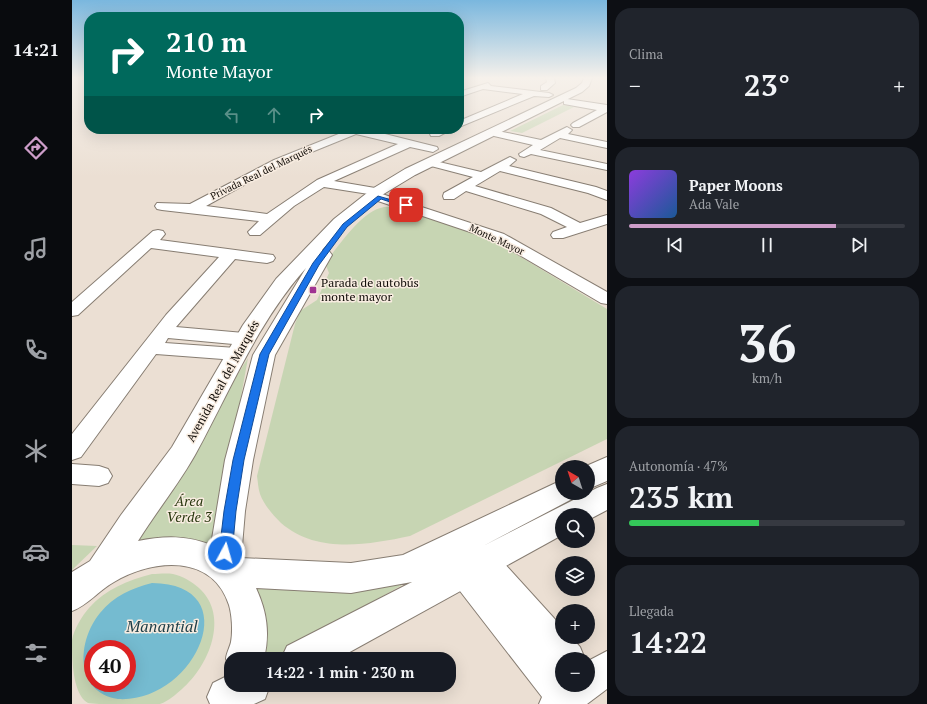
<!DOCTYPE html>
<html lang="es">
<meta charset="utf-8">
<style>
:root{--surface:#171b24;--page:#20242c;--text:#f1f3f6;--muted:#9ea1a6;--line:#363941;--accent:#cd9dc9}
body{margin:0;font-family:"PT Serif",serif;background:var(--page);color:var(--text);height:100vh;display:flex;flex-direction:column;font-size:15px;white-space:nowrap}
*{box-sizing:border-box;margin:0}
p{font-size:13px;color:var(--muted)}
.icon{flex:none;width:22px;height:22px;fill:none;stroke:currentColor;stroke-width:2;stroke-linecap:round;stroke-linejoin:round}
.map{position:relative;flex:1;overflow:hidden}
.sheet{display:flex;flex-direction:column;gap:8px;padding:8px;background:#0d0f14;width:320px}
.sheet>*{flex:none}
.guide{position:absolute;left:12px;top:12px;width:380px;height:122px;border-radius:16px;box-shadow:0 4px 16px #0002;background:#00695c;color:#fff;overflow:hidden}
.needle{width:26px;rotate:321deg}
.tools{position:absolute;left:483px;top:460px;display:grid;gap:8px}
.tools a{display:grid;place-items:center;width:40px;height:40px;border-radius:50%;background:var(--surface);box-shadow:0 4px 16px #0002;font-size:20px}
.speed{position:absolute;left:12px;top:640px;display:flex;gap:8px;font-size:20px;font-weight:700;text-align:center}
.speed>*{display:grid;place-content:center;width:52px;height:52px;border-radius:50%;background:var(--surface);box-shadow:0 4px 16px #0002;line-height:1}
.speed .limit{border:6px solid #d22;background:#fff;color:#111}
.pin{position:absolute;display:grid;place-items:center;width:34px;height:34px;color:#fff;margin:-17px;border-radius:8px;box-shadow:0 2px 6px #0006}
.me{position:absolute;width:44px;margin:-22px;rotate:6deg;stroke-linejoin:round;filter:drop-shadow(0 0 3px #0008)}
.turn{display:flex;align-items:center;gap:14px;height:84px;padding:0 16px;font-size:18px}
.turn .icon{width:52px;height:52px;stroke-width:2.5}
.turn b{display:block;font-size:28px;line-height:34px}
.lanes{display:flex;align-items:center;height:38px;padding:0 16px;background:#0003;justify-content:center;gap:20px;direction:ltr}
.lanes .off{opacity:.35}
.big{font-size:30px;font-weight:700;line-height:1.1}
.sheet .card{flex:1;display:flex;flex-direction:column;justify-content:center;gap:6px;min-width:0;padding:0 14px;border-radius:16px;background:var(--page)}
.sheet .dial{align-items:center;gap:0}
.dial b{font-size:52px;line-height:1}
.song{display:flex;align-items:center;gap:12px}
.cover{width:48px;height:48px;border-radius:6px;background:linear-gradient(135deg,hsl(270 70% 55%),hsl(210 70% 35%))}
.played{height:4px;border-radius:2px;background:linear-gradient(90deg,var(--accent) 75%,var(--line) 75%)}
.keys{display:flex;justify-content:space-around;direction:ltr}
.heat{display:flex;justify-content:space-between;align-items:center;font-size:22px;direction:ltr}
.charge{height:6px;border-radius:3px;background:linear-gradient(90deg,#34c759 47%,var(--line) 0)}
.trip{position:absolute;left:152px;top:652px;width:232px;height:40px;border-radius:16px;background:var(--surface);box-shadow:0 4px 16px #0002;font-weight:700;line-height:40px;text-align:center}
main{display:flex;flex:1;min-height:0}
.dock{display:flex;flex-direction:column;width:72px;justify-content:space-around;align-items:center;background:#090b0e;color:var(--muted)}
.dock .icon{width:28px;height:28px}
.dock .active{color:var(--accent)}
.dock b{font-size:18px;color:var(--text)}
.map>svg:first-child{display:block}
.green{fill:#c7d5b3;fill-rule:evenodd}
.water{fill:#75bbd0;fill-rule:evenodd}
.lines{fill:none;stroke-linecap:round;stroke-linejoin:round}
.minor-casing{stroke:#877d72;stroke-width:2}
.tertiary-casing{stroke:#877d72;stroke-width:2}
.minor{fill:#fff;fill-rule:evenodd}
.tertiary{fill:#fff;fill-rule:evenodd}
.route{fill:#1a73e8;stroke:#114b97}
.poi-dot{fill:#a03392;stroke:#f8ece0;stroke-width:1.5}
.labels{text-anchor:middle;stroke-width:3;stroke-linejoin:round;paint-order:stroke}
.far-street-label{font-size:10px;fill:#0f0b07;stroke:#f8ece0}
.poi-label{font-size:12px;fill:#0f0b07;stroke:#f8ece0;text-anchor:start}
.street-label{font-size:12px;fill:#0f0b07;stroke:#f8ece0}
.near-park-label{font-size:14px;font-style:italic;fill:#29370f;stroke:#f8ece0}
.near-water-label{font-size:16px;font-style:italic;fill:#1b3c46;stroke:#f8ece0}
</style>
<main>
<nav class="dock">
<b>14:21</b>
<svg class="icon active" aria-label="directions" viewBox="0 0 24 24"><path d="M12 3l9 9-9 9-9-9zM9 14v-3h6M13 9l2 2-2 2"/></svg>
<svg class="icon" aria-label="music" viewBox="0 0 24 24"><path d="M9 18V5l10-2v13"/><circle cx="6" cy="18" r="3"/><circle cx="16" cy="16" r="3"/></svg>
<svg class="icon" aria-label="phone" viewBox="0 0 24 24"><path d="M5 4h4l2 5-3 2q2 4 5 5l2-3 5 2v4C11 20 4 13 5 4z"/></svg>
<svg class="icon" aria-label="climate" viewBox="0 0 24 24"><path d="M12 3v18M4 7l16 10M4 17L20 7"/></svg>
<svg class="icon" aria-label="car" viewBox="0 0 24 24"><path d="M5 17H2v-5l4-1 3-4h7l3 4 3 1v5h-3M9 17h6M6 11h13"/><circle cx="7" cy="17" r="2"/><circle cx="17" cy="17" r="2"/></svg>
<svg class="icon" aria-label="filters" viewBox="0 0 24 24"><path d="M4 7h16M4 17h16"/><circle cx="9" cy="7" r="2"/><circle cx="15" cy="17" r="2"/></svg>
</nav>
<div class="map">
<svg width="535" height="704" viewBox="0 0 535 704">
<rect width="100%" height="100%" fill="#ebdfd3"/>
<g class="green">
<path d="M491,105L521,110L502,107L450,133L438,131Z"/>
<path d="M312,207H322L390,229L424,242L535,309V439L338,536C295,545 245,554 209,523C201,515 192,505 188,494C186,488 186,482 185,476L223,324L228,311L245,300L257,273L253,263C267,246 289,211 312,207Z"/>
<path d="M176,358L141,550H54L70,526Z"/>
<path d="M0,545L25,546L0,570Z"/>
<path d="M353,572L200,659H183L178,583Z"/>
<path d="M80,574C86,574 94,573 101,574C111,576 120,582 127,588C158,616 137,666 110,689C104,694 97,701 88,704C77,704 52,704 40,704C33,704 21,704 16,703C0,694 0,657 0,640C2,629 10,616 17,608C34,589 56,580 80,574ZM21,649H55V683H21Z"/>
</g>
<path class="water" d="M80,583C178,584 122,704 46,699C2,692 5,641 28,613C42,596 60,588 80,583ZM21,649H55V683H21Z"/>
<g class="lines">
<g class="minor-casing">
<g id="minor">
<path d="M474,78H482L483,83L475,90H469V86L475,82Z"/>
<path d="M416,83L419,86L477,93L481,95L477,97L462,96L387,127V121L451,94L411,89L387,97V92Z"/>
<path d="M495,99L535,105V112L507,127H501L499,125L501,123L525,110L492,104V100Z"/>
<path d="M495,127L500,130L496,134L535,142V148L488,138L468,150L535,164V170L459,154L452,157L448,156L447,154L461,145L422,136L421,134L426,131L469,140Z"/>
<path d="M279,129H293L365,147L366,149L361,152L338,147L262,181L309,189L311,192L310,194L432,234L535,292V304L529,303L422,240L303,200V195L252,187L222,206L188,235H178L176,232L187,221L90,210L85,209L83,206L85,203L118,204L202,160ZM284,134L326,144L245,180L195,214L134,206L210,164Z"/>
<path d="M366,129H380L367,136H359L358,134Z"/>
<path d="M438,157L444,160L437,166L524,187L535,191V200L516,193L428,171L403,186L479,208L508,223L535,215V224L491,238H481L479,235L481,232L495,227L469,214L394,191L382,199H372L371,196L372,193L401,177L359,166L357,164L363,161L409,172Z"/>
<path d="M86,230L91,231L93,234L88,240L201,255L203,258L201,261L195,263L163,259L104,327L172,333L179,335L182,339L179,343L172,345L96,338L93,343L164,348L171,350L174,354L171,358L164,360L84,354L9,457L0,460V434L94,315L147,257L79,248L6,315L0,316V302L81,231Z"/>
<path d="M0,464L27,466L36,469L40,476L36,483L27,486L0,484Z"/>
<path d="M412,548L422,552L490,627V637H499L508,647L513,659H490V685H516V661L535,651V689L515,704H467L470,697L381,582L377,572L381,562L392,558L397,560L402,552Z"/>
</g>
</g>
<g class="tertiary-casing">
<g id="tertiary">
<path d="M512,78H520L517,86L510,92L343,175L310,195L272,225L250,250L257,251L260,255L203,355L181,460L173,511L169,558L279,563L331,555L490,480V493H503L500,499L411,546L525,488L535,484V510L516,520V515H490V535L265,659H209L215,646L340,582L279,593L184,588C195,612 198,633 192,659H159V670C158,667 155,662 154,659C154,654 158,647 159,642C161,631 160,615 157,605C140,553 80,559 42,582C26,591 16,605 0,611V572L18,561L49,515L100,447L171,325L204,279L262,219L300,189L333,169L504,88L510,83ZM234,268L181,355L153,460L139,545C114,535 91,536 66,541C84,512 106,485 123,455C158,391 185,323 234,268Z"/>
<path d="M535,457V481L516,489V467H512Z"/>
<path d="M159,674V685H198L193,699L182,704H138L135,697L141,683Z"/>
</g>
</g>
<use href="#minor" class="minor"/>
<use href="#tertiary" class="tertiary"/>
</g>
<linearGradient id="sky" x2="0" y2="1"><stop stop-color="#7ab7de"/><stop offset="0.44" stop-color="#f6f1eb"/><stop offset="1" stop-color="#f6f1eb" stop-opacity="0"/></linearGradient>
<rect width="535" height="177" fill="url(#sky)"/>
<path class="route" d="M306,196L337,205L334,207L309,199L275,227L247,265L197,354L172,460L164,511L160,553L158,557L153,559L149,557L147,553L152,511L161,460L188,354L241,263L271,224Z"/>
<rect class="poi-dot" x="237" y="286" width="8" height="8" rx="2"/>
<g class="labels">
<g class="far-street-label">
<text transform="translate(189 172) rotate(-26)" y="4">Privada Real del Marqués</text>
<text transform="translate(425 239) rotate(25)" y="4">Monte Mayor</text>
</g>
<g class="poi-label">
<text x="249" y="287">Parada de autobús<tspan x="249" dy="14">monte mayor</tspan></text>
</g>
<g class="street-label">
<text transform="translate(151 381) rotate(-61)" y="4">Avenida Real del Marqués</text>
</g>
<g class="near-park-label">
<text x="117" y="506">Área<tspan x="117" dy="16">Verde 3</tspan></text>
</g>
<g class="near-water-label">
<text x="90" y="632">Manantial</text>
</g>
</g>
</svg>
<div class="tools">
<a><svg class="needle" viewBox="-14 -14 28 28"><path d="M0-13l5 13h-10z" fill="#e53935"/><path d="M0 13l5-13h-10z" fill="#9ea1a6"/></svg></a>
<a><svg class="icon" aria-label="search" viewBox="0 0 24 24"><circle cx="10" cy="10" r="6"/><path d="M15 15l6 6"/></svg></a>
<a><svg class="icon" aria-label="layers" viewBox="0 0 24 24"><path d="M12 4l9 5-9 5-9-5zM3 14l9 5 9-5"/></svg></a>
<a>+</a>
<a>−</a>
</div>
<div class="speed"><div class="limit">40</div></div>
<div class="pin" style="left:334px;top:205px;background:#d93025"><svg class="icon" aria-label="arrive" viewBox="0 0 24 24"><path d="M6 21V4h12l-3 4 3 4H6"/></svg></div>
<svg class="me" style="left:153px;top:553px" viewBox="-20 -20 40 40"><circle r="17" fill="#1a73e8" stroke="#fff" stroke-width="3"/><path d="M0-11L8 9 0 5-8 9z" fill="#fff"/></svg>
<div class="trip">14:22 · 1 min · 230 m</div>
<div class="guide">
<div class="turn"><svg class="icon" aria-label="right" viewBox="0 0 24 24"><path d="M7 20v-9h11M14 6l5 5-5 5"/></svg><div><b>210 m</b>Monte Mayor</div></div>
<div class="lanes"><svg class="icon off" aria-label="left" viewBox="0 0 24 24"><path d="M17 20v-9H6M10 6l-5 5 5 5"/></svg><svg class="icon off" aria-label="ahead" viewBox="0 0 24 24"><path d="M12 20V5M6 11l6-6 6 6"/></svg><svg class="icon" aria-label="right" viewBox="0 0 24 24"><path d="M7 20v-9h11M14 6l5 5-5 5"/></svg></div>
</div>
</div>
<section class="sheet">
<div class="card"><p>Clima</p>
<div class="heat"><a>−</a><b class="big">23°</b><a>+</a></div>
</div>
<div class="card">
<div class="song"><i class="cover"></i><div><b>Paper Moons</b><p>Ada Vale</p></div></div>
<div class="played"></div>
<div class="keys"><svg class="icon" aria-label="previous" viewBox="0 0 24 24"><path d="M18 5L8 12l10 7zM5 5v14"/></svg><svg class="icon" aria-label="pause" viewBox="0 0 24 24"><path d="M8 5v14M16 5v14"/></svg><svg class="icon" aria-label="next" viewBox="0 0 24 24"><path d="M6 5l10 7-10 7zM19 5v14"/></svg></div>
</div>
<div class="card dial"><b>36</b><p>km/h</p></div>
<div class="card"><p>Autonomía · 47%</p><b class="big">235 km</b><div class="charge"></div></div>
<div class="card"><p>Llegada</p><b class="big">14:22</b></div>
</section>
</main>
